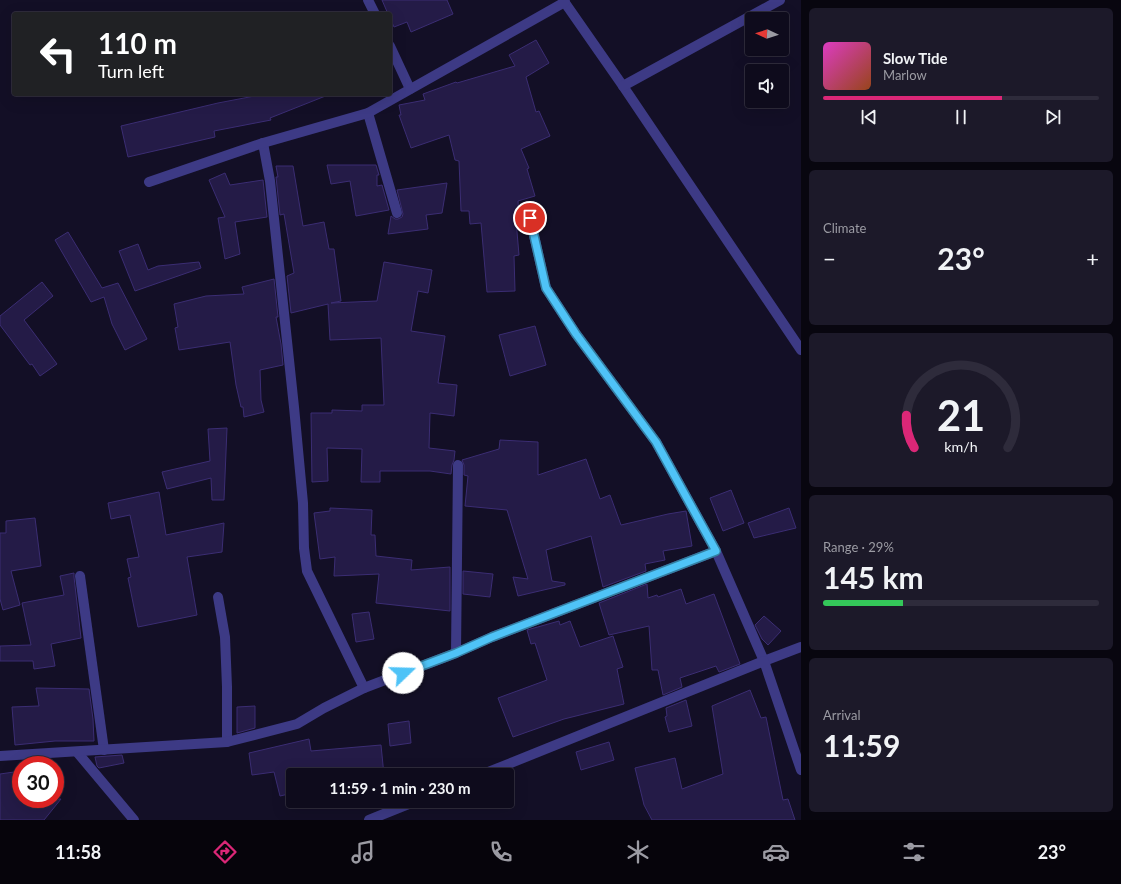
<!DOCTYPE html>
<meta charset="utf-8">
<style>
:root{--surface:#0e0b1c;--page:#1c1929;--text:#f1f3f6;--muted:#9b9ba3;--line:#2e2b3b;--accent:#db2777}
body{margin:0;font-family:Lato,sans-serif;background:var(--page);color:var(--text);height:100vh;display:flex;flex-direction:column;font-size:15px;white-space:nowrap}
*{box-sizing:border-box;margin:0}
p{font-size:13px;color:var(--muted)}
.icon{flex:none;width:22px;height:22px;fill:none;stroke:currentColor;stroke-width:2;stroke-linecap:round;stroke-linejoin:round}
.map{position:relative;flex:1;overflow:hidden}
.drawer{display:flex;flex-direction:column;gap:8px;padding:8px;background:#08060f;width:320px}
.drawer>*{flex:none}
.hud{position:absolute;left:12px;top:12px;width:380px;height:84px;border-radius:4px;box-shadow:0 4px 16px #0002,0 0 0 1px var(--line);background:#202124;color:#fff;overflow:hidden}
.needle{width:26px;rotate:274deg}
.buttons{position:absolute;left:745px;top:12px;display:grid;gap:8px}
.buttons a{display:grid;place-items:center;width:44px;height:44px;border-radius:4px;background:var(--surface);box-shadow:0 4px 16px #0002,0 0 0 1px var(--line);font-size:20px}
.speed{position:absolute;left:12px;top:756px;display:flex;gap:8px;font-size:20px;font-weight:700;text-align:center}
.speed>*{display:grid;place-content:center;width:52px;height:52px;border-radius:50%;background:var(--surface);box-shadow:0 4px 16px #0002,0 0 0 1px var(--line);line-height:1}
.speed .limit{border:6px solid #d22;background:#fff;color:#111}
.pin{position:absolute;display:grid;place-items:center;width:34px;height:34px;color:#fff;margin:-17px;border:2px solid #fff;border-radius:50%;box-shadow:0 1px 4px #0007}
.me{position:absolute;width:44px;margin:-22px;rotate:69deg;stroke-linejoin:round;filter:drop-shadow(0 0 3px #0008)}
.turn{display:flex;align-items:center;gap:14px;height:84px;padding:0 20px;font-size:18px}
.turn .icon{width:52px;height:52px;stroke-width:2.5}
.turn b{display:block;font-size:28px;line-height:34px}
.big{font-size:30px;font-weight:700;line-height:1.1}
.drawer .tile{flex:1;display:flex;flex-direction:column;justify-content:center;gap:6px;min-width:0;padding:0 14px;border-radius:6px;background:var(--page)}
.drawer .dial{align-items:center;gap:0}
.dial svg{height:104px;overflow:visible;fill:none;stroke:var(--line);stroke-width:7;stroke-linecap:round;text-anchor:middle}
.dial text{fill:var(--text);stroke:none}
.song{display:flex;align-items:center;gap:12px}
.cover{width:48px;height:48px;border-radius:6px;background:linear-gradient(135deg,hsl(310 70% 55%),hsl(20 70% 35%))}
.played{height:4px;border-radius:2px;background:linear-gradient(90deg,var(--accent) 65%,var(--line) 65%)}
.keys{display:flex;justify-content:space-around;direction:ltr}
.heat{display:flex;justify-content:space-between;align-items:center;font-size:22px;direction:ltr}
.charge{height:6px;border-radius:3px;background:linear-gradient(90deg,#34c759 29%,var(--line) 0)}
.trip{position:absolute;left:286px;top:768px;width:228px;height:40px;border-radius:4px;background:var(--surface);box-shadow:0 4px 16px #0002,0 0 0 1px var(--line);font-weight:700;line-height:40px;text-align:center}
.menu{display:flex;height:64px;justify-content:space-around;align-items:center;background:#06040b;color:var(--muted)}
.menu .icon{width:28px;height:28px}
.menu .on{color:var(--accent)}
.menu b{font-size:18px;color:var(--text)}
main{display:flex;flex:1;min-height:0}
.map>svg:first-child{display:block}
.building{fill:#241b47;stroke:#3b2d73}
.lines{fill:none;stroke-linecap:round;stroke-linejoin:round}
.minor{stroke:#3d3a85;stroke-width:10}
.route-casing{stroke:#337fa1;stroke-width:10}
.route{stroke:#4fc3f7;stroke-width:7}
</style>
<main>
<div class="map">
<svg width="801" height="820" viewBox="0 0 801 820">
<rect width="100%" height="100%" fill="#130f26"/>
<g class="building">
<path d="M382,0H447L453,14L411,32L407,22L394,27L390,18V14H388Z"/>
<path d="M536,40L549,63L526,77L536,112L539,111L550,136L521,149L529,168L527,169L535,196L518,201L519,220H516L519,255L514,256L515,291L487,292L481,223L470,224L469,211H461L459,161L455,160L449,135L411,148L399,115H401L399,105L425,100L423,94L456,82L457,83L515,66L509,55Z"/>
<path d="M265,94H327L328,95L270,118L271,120L214,131L215,137L128,157L121,126L218,103Z"/>
<path d="M327,165H376L379,175H377V186L382,185L389,210L356,216L350,181L331,184Z"/>
<path d="M276,166H293L303,226L324,222L329,249H334L341,301L331,303L377,301L384,262L432,270L428,293L418,291L411,331L445,336L438,383L457,385L454,416L430,413L429,448L455,451L454,460L452,465L451,474L430,471H380V482H361L362,449L327,448L328,481L312,482L311,413H332V410L362,411V405H384L381,338L330,340L328,304L291,313L287,276L294,273L284,214L280,215L276,177H278Z"/>
<path d="M225,173L230,185L263,180L267,217L235,222L240,254L225,259L218,218L225,217L209,180Z"/>
<path d="M447,183L442,213L426,215L428,229L388,234L391,216L395,219H398L402,217L403,214L397,190Z"/>
<path d="M68,232L102,288L118,283L147,339L125,350L112,324L104,297L91,302L55,240Z"/>
<path d="M138,244L148,270L158,266L199,262L201,268L135,291L119,251Z"/>
<path d="M274,279L278,317H276L281,344L283,365L260,370L261,400L264,412L244,417L243,407H241L236,385L230,342L179,350L175,328L178,327L174,304L206,296L244,294L242,287Z"/>
<path d="M42,282L53,296L24,320L57,364L40,376L32,364L30,365L0,325V316Z"/>
<path d="M535,326L546,365L510,376L499,335Z"/>
<path d="M227,428L224,500H212L211,478L167,489L162,472L210,461L208,429Z"/>
<path d="M500,440L538,442V475L586,459L600,499L610,495L621,525L668,514L686,511L692,546L663,551L665,560L645,564L646,571L603,587L591,536L546,550L552,581L565,583V585L518,596L513,577L528,579L507,510L465,506L468,476L464,475V465L462,460L499,449Z"/>
<path d="M731,490L744,523L723,531L710,498Z"/>
<path d="M159,492L166,535L224,523L222,552L187,557L197,615L138,627L128,578L131,577L127,559L139,557L130,515L111,519L108,503Z"/>
<path d="M330,508L372,510L371,535H375L376,556L412,560L411,570L450,567V611L376,603L379,574L334,576L335,557L320,559L314,513L330,511Z"/>
<path d="M789,508L796,528L754,538L748,523Z"/>
<path d="M35,518L41,566L11,571L20,605L3,610L0,599V533H6V521Z"/>
<path d="M463,571L493,574L490,597L463,594Z"/>
<path d="M74,573V577L81,638L51,644L55,666L34,669L33,661H0V646L31,645L22,603L64,595L60,576Z"/>
<path d="M647,584L648,598L657,595L658,597L681,589L686,604L714,594L740,664L719,672L716,666L680,678L682,687L663,695L658,670H652L649,626L609,635L599,603Z"/>
<path d="M369,612L374,639L356,642L352,614Z"/>
<path d="M764,616L781,631L768,645L762,639L755,625Z"/>
<path d="M559,621L560,625L570,621L580,647L613,636L623,667L617,669L624,704L564,719L513,737L498,698L547,680L535,643L531,644L527,630Z"/>
<path d="M36,688L89,689L93,719L94,741H55L15,745L12,707L39,706Z"/>
<path d="M750,690L761,718L766,717L783,800L788,799L795,820H652L644,805L635,768L675,758L682,789L723,774L712,706Z"/>
<path d="M686,700L692,726L669,732L665,717L667,716L666,708Z"/>
<path d="M255,706V728L237,733V707Z"/>
<path d="M409,721L411,743L390,746L388,724Z"/>
<path d="M309,739L311,751L381,745L384,775H293V793L280,796L274,772L252,775L249,753Z"/>
<path d="M609,742L614,760L581,770L576,752Z"/>
<path d="M122,755L124,763L99,768L97,766L95,757Z"/>
<path d="M21,771V799H61L44,820H0V774Z"/>
</g>
<g class="lines">
<g class="minor">
<path d="M368,0L375,14"/>
<path d="M563,0L623,86L801,350"/>
<path d="M390,46L410,89"/>
<path d="M623,86L780,0"/>
<path d="M368,113L397,213"/>
<path d="M263,143L270,181L294,407L303,503L304,548L307,571L364,688"/>
<path d="M149,182L263,143L368,113L565,2"/>
<path d="M530,218L546,288L576,334L656,442L716,551L764,661L801,647"/>
<path d="M80,576L104,750"/>
<path d="M218,597L225,637L227,687V742"/>
<path d="M456,653L458,465"/>
<path d="M77,752L134,820"/>
<path d="M0,756L227,742L297,724L324,708L364,688L456,653L492,637L716,551"/>
<path d="M481,775L764,661L801,770"/>
<path d="M369,820L416,801"/>
</g>
</g>
<g class="lines">
<g class="route-casing">
<path id="route" d="M403,673L456,653L492,637L716,551L656,442L576,334L546,288L530,218"/>
</g>
<use href="#route" class="route"/>
</g>
</svg>
<div class="buttons">
<a><svg class="needle" viewBox="-14 -14 28 28"><path d="M0-13l5 13h-10z" fill="#e53935"/><path d="M0 13l5-13h-10z" fill="#9b9ba3"/></svg></a>
<a><svg class="icon" aria-label="sound" viewBox="0 0 24 24"><path d="M4 9h4l5-4v14l-5-4H4zM17 9q2 3 0 6"/></svg></a>
</div>
<div class="speed"><div class="limit">30</div></div>
<div class="pin" style="left:530px;top:218px;background:#d93025"><svg class="icon" aria-label="arrive" viewBox="0 0 24 24"><path d="M6 21V4h12l-3 4 3 4H6"/></svg></div>
<svg class="me" style="left:403px;top:673px" viewBox="-20 -20 40 40"><circle r="19" fill="#fff"/><path d="M0-13L10 11 0 6-10 11z" fill="#4fc3f7"/></svg>
<div class="trip">11:59 · 1 min · 230 m</div>
<div class="hud">
<div class="turn"><svg class="icon" aria-label="left" viewBox="0 0 24 24"><path d="M17 20v-9H6M10 6l-5 5 5 5"/></svg><div><b>110 m</b>Turn left</div></div>
</div>
</div>
<section class="drawer">
<div class="tile">
<div class="song"><i class="cover"></i><div><b>Slow Tide</b><p>Marlow</p></div></div>
<div class="played"></div>
<div class="keys"><svg class="icon" aria-label="previous" viewBox="0 0 24 24"><path d="M18 5L8 12l10 7zM5 5v14"/></svg><svg class="icon" aria-label="pause" viewBox="0 0 24 24"><path d="M8 5v14M16 5v14"/></svg><svg class="icon" aria-label="next" viewBox="0 0 24 24"><path d="M6 5l10 7-10 7zM19 5v14"/></svg></div>
</div>
<div class="tile"><p>Climate</p>
<div class="heat"><a>−</a><b class="big">23°</b><a>+</a></div>
</div>
<div class="tile dial"><svg viewBox="0 0 100 80">
<path d="M14 69A42 42 0 1 1 86 69"/>
<path d="M14 69A42 42 0 0 1 8 44" stroke="#db2777"/>
<text x="50" y="56" font-size="32" font-weight="700">21</text>
<text x="50" y="72" font-size="11">km/h</text>
</svg></div>
<div class="tile"><p>Range · 29%</p><b class="big">145 km</b><div class="charge"></div></div>
<div class="tile"><p>Arrival</p><b class="big">11:59</b></div>
</section>
</main>
<nav class="menu">
<b>11:58</b>
<svg class="icon on" aria-label="directions" viewBox="0 0 24 24"><path d="M12 3l9 9-9 9-9-9zM9 14v-3h6M13 9l2 2-2 2"/></svg>
<svg class="icon" aria-label="music" viewBox="0 0 24 24"><path d="M9 18V5l10-2v13"/><circle cx="6" cy="18" r="3"/><circle cx="16" cy="16" r="3"/></svg>
<svg class="icon" aria-label="phone" viewBox="0 0 24 24"><path d="M5 4h4l2 5-3 2q2 4 5 5l2-3 5 2v4C11 20 4 13 5 4z"/></svg>
<svg class="icon" aria-label="climate" viewBox="0 0 24 24"><path d="M12 3v18M4 7l16 10M4 17L20 7"/></svg>
<svg class="icon" aria-label="car" viewBox="0 0 24 24"><path d="M5 17H2v-5l4-1 3-4h7l3 4 3 1v5h-3M9 17h6M6 11h13"/><circle cx="7" cy="17" r="2"/><circle cx="17" cy="17" r="2"/></svg>
<svg class="icon" aria-label="filters" viewBox="0 0 24 24"><path d="M4 7h16M4 17h16"/><circle cx="9" cy="7" r="2"/><circle cx="15" cy="17" r="2"/></svg>
<b>23°</b>
</nav>
